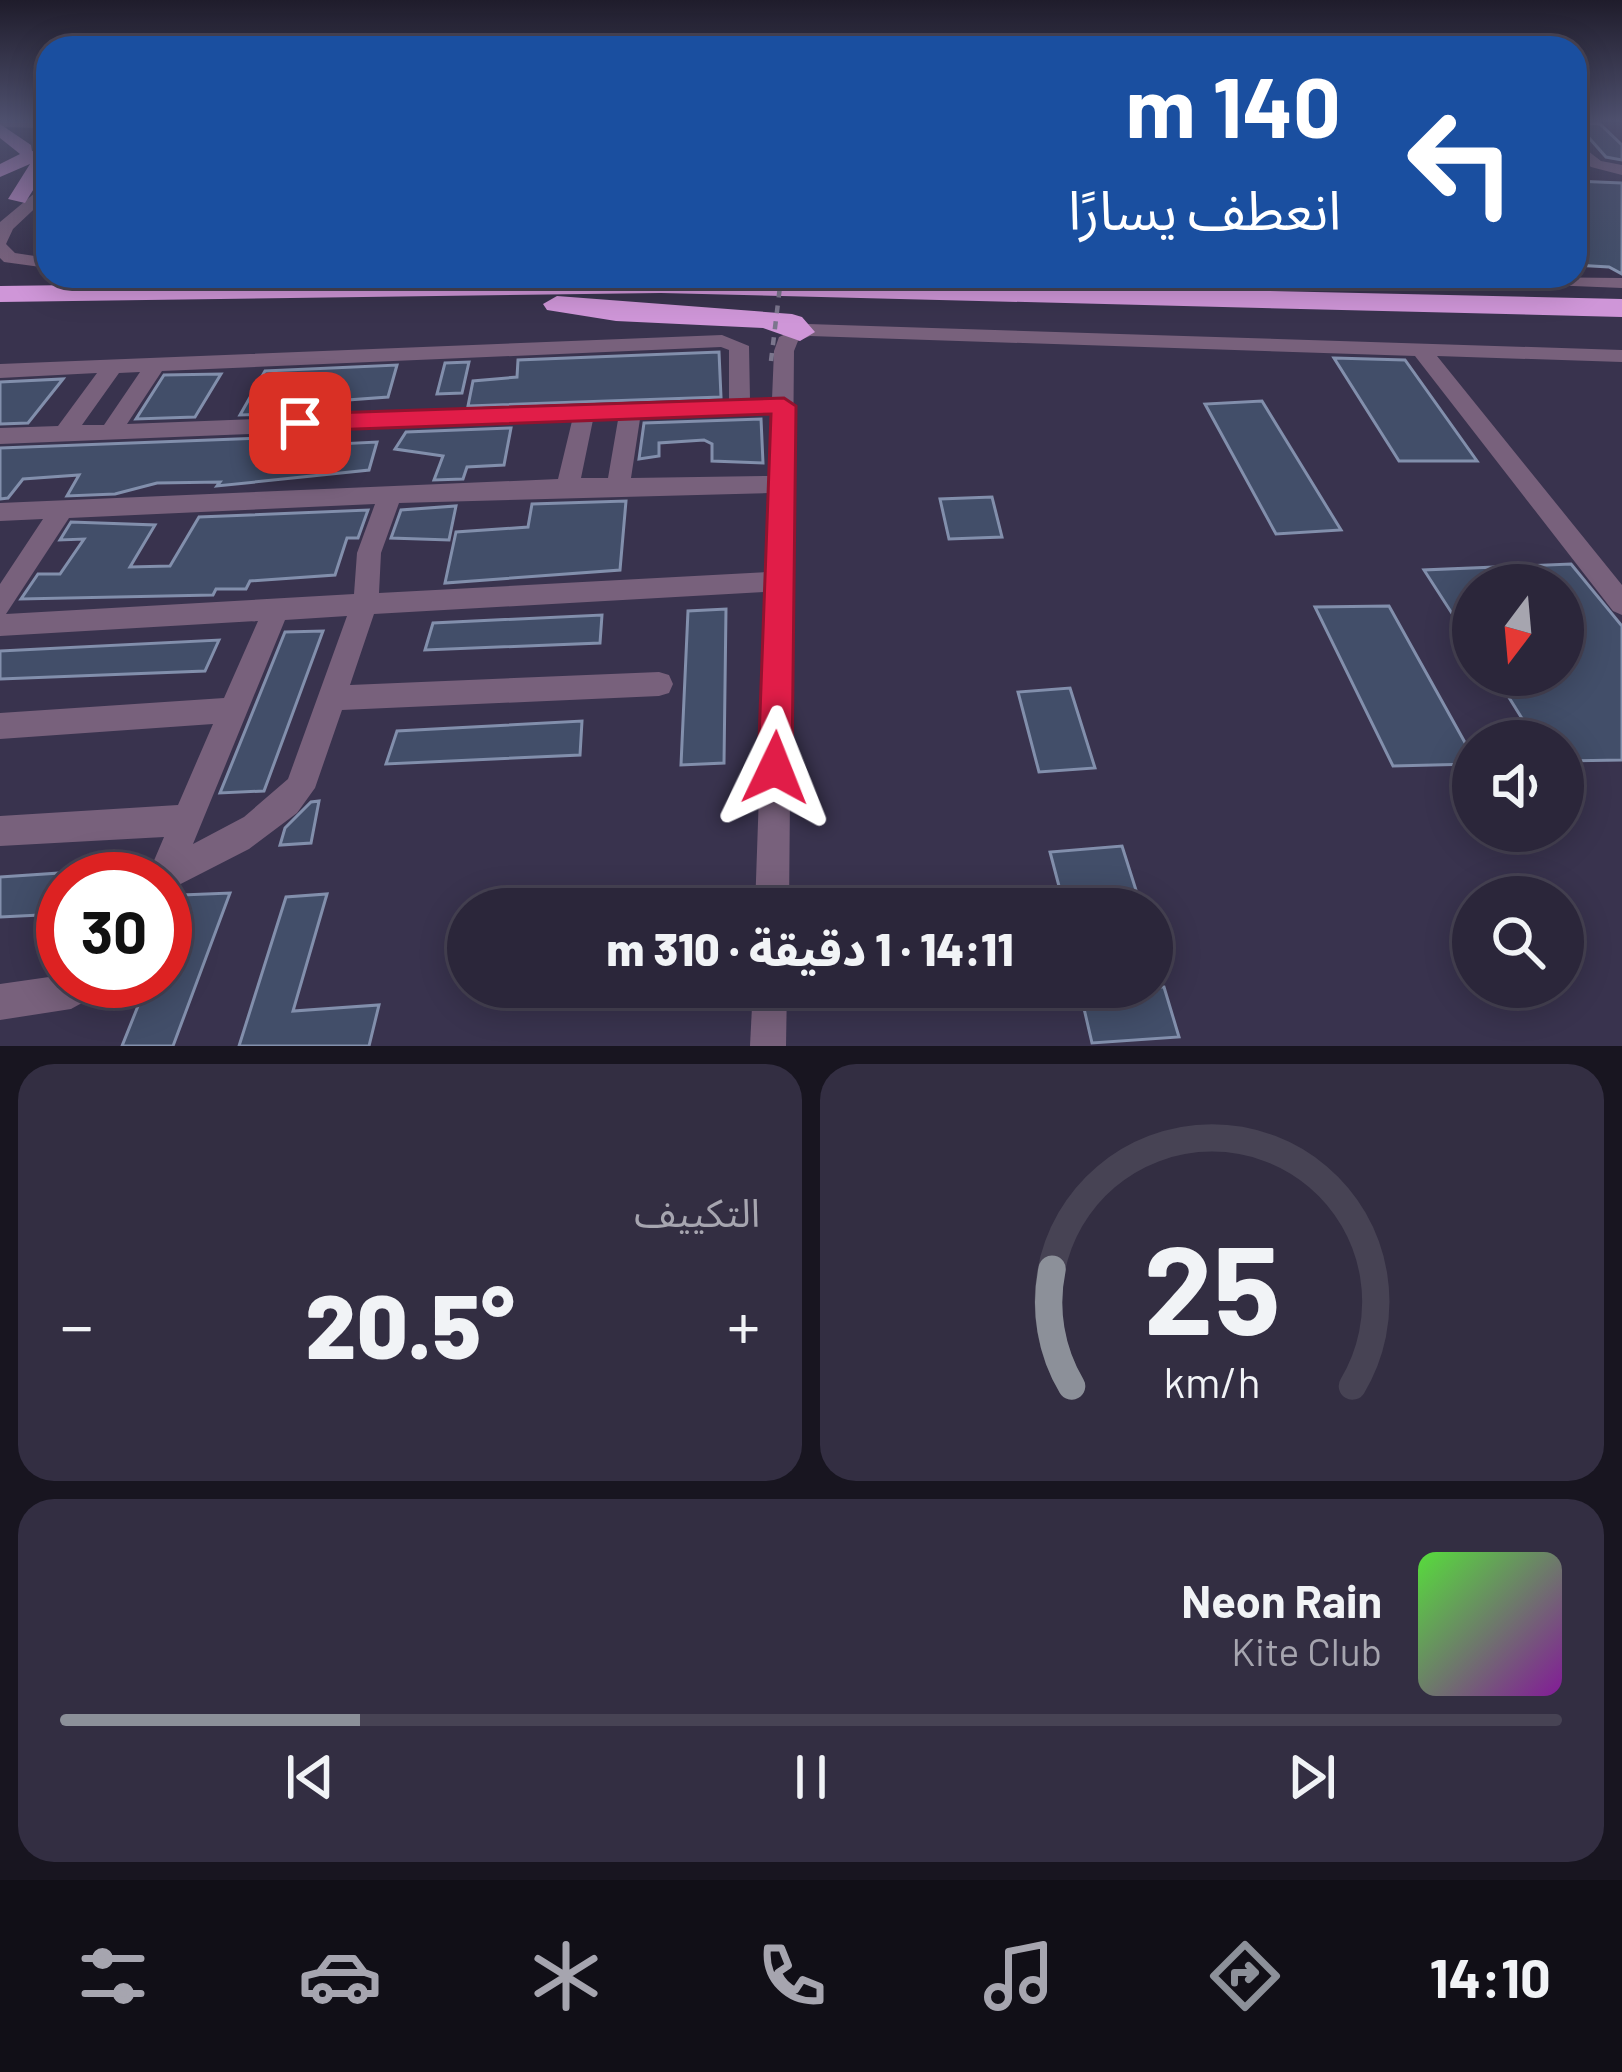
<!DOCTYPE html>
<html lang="ar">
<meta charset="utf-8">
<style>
:root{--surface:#2b263a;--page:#332e42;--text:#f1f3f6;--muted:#a6a5af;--line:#474354;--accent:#8c9099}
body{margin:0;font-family:Barlow,"Noto Sans Arabic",sans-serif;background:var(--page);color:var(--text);direction:rtl;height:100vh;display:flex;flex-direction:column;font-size:45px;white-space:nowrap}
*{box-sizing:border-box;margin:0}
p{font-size:39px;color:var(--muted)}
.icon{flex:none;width:66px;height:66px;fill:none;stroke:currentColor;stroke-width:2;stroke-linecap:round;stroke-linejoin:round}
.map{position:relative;height:1046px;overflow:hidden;direction:ltr}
.sheet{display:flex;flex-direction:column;gap:18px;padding:18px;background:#181520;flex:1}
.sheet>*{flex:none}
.banner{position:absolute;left:36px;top:36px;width:1551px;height:252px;border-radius:36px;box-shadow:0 6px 30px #0003,0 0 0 3px var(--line);direction:rtl;background:#1a4fa0;color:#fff;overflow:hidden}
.needle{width:78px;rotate:196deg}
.tools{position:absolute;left:1452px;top:564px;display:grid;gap:24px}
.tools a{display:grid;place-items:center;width:132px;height:132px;border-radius:50%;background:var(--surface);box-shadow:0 6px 30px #0003,0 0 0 3px var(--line);font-size:60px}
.speed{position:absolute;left:36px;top:852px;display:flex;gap:24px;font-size:60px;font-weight:700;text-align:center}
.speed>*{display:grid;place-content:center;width:156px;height:156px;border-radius:50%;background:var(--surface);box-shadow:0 6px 30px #0003,0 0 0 3px var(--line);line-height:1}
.speed .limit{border:18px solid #d22;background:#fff;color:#111}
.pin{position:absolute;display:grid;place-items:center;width:102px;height:102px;color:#fff;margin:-51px;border-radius:24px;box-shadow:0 6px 18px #0006}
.me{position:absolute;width:132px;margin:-66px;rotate:2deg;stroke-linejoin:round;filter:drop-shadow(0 0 9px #0008)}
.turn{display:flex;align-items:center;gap:42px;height:252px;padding:0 48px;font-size:54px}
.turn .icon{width:156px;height:156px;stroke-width:2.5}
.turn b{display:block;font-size:84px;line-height:102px}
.big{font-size:90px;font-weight:800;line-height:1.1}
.sheet .card{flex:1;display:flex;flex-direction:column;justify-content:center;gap:18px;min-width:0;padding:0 42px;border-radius:36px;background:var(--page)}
.sheet .dial{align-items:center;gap:0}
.dial svg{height:312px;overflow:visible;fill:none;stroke:var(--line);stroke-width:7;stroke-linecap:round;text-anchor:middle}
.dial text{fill:var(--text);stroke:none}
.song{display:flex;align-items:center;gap:36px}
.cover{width:144px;height:144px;border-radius:18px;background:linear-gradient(135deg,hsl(110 70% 55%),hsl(290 70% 35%))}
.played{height:12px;border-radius:6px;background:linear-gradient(90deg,var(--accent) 20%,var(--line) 20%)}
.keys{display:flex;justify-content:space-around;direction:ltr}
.heat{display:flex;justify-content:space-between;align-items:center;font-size:66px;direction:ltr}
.sheet .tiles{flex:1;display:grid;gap:18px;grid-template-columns:1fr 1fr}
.card:last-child{grid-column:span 2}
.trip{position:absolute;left:447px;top:888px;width:726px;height:120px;border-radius:60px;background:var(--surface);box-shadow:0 6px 30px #0003,0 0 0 3px var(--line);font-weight:800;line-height:120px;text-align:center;direction:rtl}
.tab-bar{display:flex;height:192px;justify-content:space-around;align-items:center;background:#110f17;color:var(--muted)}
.tab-bar .icon{width:84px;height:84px}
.tab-bar .active{color:var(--accent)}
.tab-bar b{font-size:54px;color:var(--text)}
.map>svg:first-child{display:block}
.building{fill:#424e69;stroke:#828fac;stroke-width:3}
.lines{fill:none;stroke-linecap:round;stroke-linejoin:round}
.minor{fill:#78617c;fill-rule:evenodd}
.major{fill:#b787be;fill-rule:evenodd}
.highway{fill:#cf96d8;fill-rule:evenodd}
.path-bridge-far1{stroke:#7b768d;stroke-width:3;stroke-dasharray:6 6;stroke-linecap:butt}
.path-bridge{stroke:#7b768d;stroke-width:4.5;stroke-dasharray:8 8;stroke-linecap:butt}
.route{fill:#e11d48;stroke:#92132f;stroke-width:3}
</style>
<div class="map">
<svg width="1622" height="1046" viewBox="0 0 1622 1046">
<rect width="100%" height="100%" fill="#39334e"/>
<g class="building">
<path d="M1575,122L1600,124L1622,145V160L1606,157Z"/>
<path d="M1575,181L1622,183V274L1609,267L1575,265Z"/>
<path d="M719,352L721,397L468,406L473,381L517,377L518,360Z"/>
<path d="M1334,358L1405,360L1477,461H1399Z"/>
<path d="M469,362L462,393L437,394L445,363Z"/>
<path d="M397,365L388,397L307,403V413L240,415L265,371Z"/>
<path d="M221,374L195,417L136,419L164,375Z"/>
<path d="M63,379L28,423L0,424V382Z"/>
<path d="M1262,401L1341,530L1276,534L1205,404Z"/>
<path d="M761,419L763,463L712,461V444L704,440L659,443V456L639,459L644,423Z"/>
<path d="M511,428L504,465L467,467L463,479L434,480L443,456L395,449L406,432Z"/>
<path d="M341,435L338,444L377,442L369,470L217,486L220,482L157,483L115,494L67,496L79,475L23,479L8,498L0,499V448Z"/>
<path d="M992,497L1002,537L949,539L940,499Z"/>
<path d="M626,501L620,570L445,583L456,532L528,527L532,504Z"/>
<path d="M456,506L449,540L391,538L401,510Z"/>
<path d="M368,510L358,538H347L335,575L250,581L246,589H216L213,595L21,599L38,574H60L84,539L60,540L71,522L155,525L130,567L170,566L199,517Z"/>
<path d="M1571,564L1622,626V760L1563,761V741H1536L1495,675H1563V585H1473V646L1424,570Z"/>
<path d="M1389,606L1473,757V764L1393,766L1315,607Z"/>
<path d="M726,609L724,763L681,765L688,611Z"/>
<path d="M602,615L600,643L425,650L433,623Z"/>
<path d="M323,631L264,791L220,793L285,632Z"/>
<path d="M219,640L205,671L0,679V651Z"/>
<path d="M1070,688L1095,768L1039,772L1018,692Z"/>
<path d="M582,721L580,755L386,764L397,731Z"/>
<path d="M319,801L311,843L280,845L285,828L311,802Z"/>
<path d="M1122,846L1142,909H1065L1050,852Z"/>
<path d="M60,873L40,915L0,917V877Z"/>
<path d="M230,893L173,1046H122L148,981H165V938L182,895Z"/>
<path d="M327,894L293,1011L379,1005L369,1046H239L286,897Z"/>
<path d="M1079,987H1164L1179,1037L1092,1043Z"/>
</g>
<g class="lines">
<g class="minor">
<path d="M0,121H48V128L0,127Z"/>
<path d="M1575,141L1601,161L1622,165V175L1591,167L1575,154Z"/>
<path d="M48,182V196L13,229L6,244L15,253L48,258V268L4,262L0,258V222Z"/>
<path d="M1440,276L1622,278V288L1449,281Z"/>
<path d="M808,324L1622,350V362L1437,356L1622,585V615L1613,611L1415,356L810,336L798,341L794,351L789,909H755L766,592L374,614L350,685L659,672L669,675L673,684L669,693L659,696L342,710L315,788L297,813L249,849L165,892V879L147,877L164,837L0,846V816L178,805L213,724L0,739V713L224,698L258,621L0,636V584L43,519L0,521V503L558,479L572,421L0,444V428L58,426L97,373L0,378V364L722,335L749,346L750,400L772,399L774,351L779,337ZM721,347L729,350V401L127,424L162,371ZM140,372L104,425H82L119,373ZM772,414L770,476L631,478L640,419ZM593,420H618L608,478H581ZM769,493L767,572L379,593L381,553L399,503ZM375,504L357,553L354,594L6,614L69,518ZM347,616L288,779L244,817L193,844L285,620Z"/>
<path d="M63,975V981H105L100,993L71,1009L0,1020V984Z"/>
<path d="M753,987H787L786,1046H750Z"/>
</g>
<g class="major">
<path d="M48,121V136L38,135L40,121Z"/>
<path d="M0,124L31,145L32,151L48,153V166L25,203L8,199L30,164L0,177V164L20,154L0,138Z"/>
</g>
<g class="highway">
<path d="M661,277L1622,299V317L661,293L0,302V286Z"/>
<path d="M557,296L792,314L802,317L815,332L800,341L763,328L616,321L547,310L543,304Z"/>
</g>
<path class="path-bridge-far1" d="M780,281L781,276"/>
<path class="path-bridge" d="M771,361L781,278"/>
</g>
<linearGradient id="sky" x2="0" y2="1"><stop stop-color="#1f1c2b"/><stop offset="0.45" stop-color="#4e506e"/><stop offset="1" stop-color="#4e506e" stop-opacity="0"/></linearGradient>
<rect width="1622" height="268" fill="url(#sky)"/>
<path class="route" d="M784,398L796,406L792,768L787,780L775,784L763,780L758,768L771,414L300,431L288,423L300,414Z"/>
</svg>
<div class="tools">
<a><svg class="needle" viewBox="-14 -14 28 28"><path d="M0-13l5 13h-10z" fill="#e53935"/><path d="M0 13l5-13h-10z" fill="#a6a5af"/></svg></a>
<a><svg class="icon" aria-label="sound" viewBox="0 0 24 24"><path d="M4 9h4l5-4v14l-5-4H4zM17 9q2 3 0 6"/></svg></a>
<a><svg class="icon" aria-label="search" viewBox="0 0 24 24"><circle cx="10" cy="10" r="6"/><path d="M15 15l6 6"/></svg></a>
</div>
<div class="speed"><div class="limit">30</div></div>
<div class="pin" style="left:300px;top:423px;background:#d93025"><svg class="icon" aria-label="arrive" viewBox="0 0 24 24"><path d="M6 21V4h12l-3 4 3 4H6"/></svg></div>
<svg class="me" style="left:775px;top:768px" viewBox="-20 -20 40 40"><path d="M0-17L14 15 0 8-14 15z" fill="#e11d48" stroke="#fff" stroke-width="4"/></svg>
<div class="trip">14:11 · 1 دقيقة · 310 m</div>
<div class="banner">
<div class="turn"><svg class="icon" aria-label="left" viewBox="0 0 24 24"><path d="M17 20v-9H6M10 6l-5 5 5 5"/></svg><div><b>140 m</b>انعطف يسارًا</div></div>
</div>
</div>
<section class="sheet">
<div class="tiles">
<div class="card dial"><svg viewBox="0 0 100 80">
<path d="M14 69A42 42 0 1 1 86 69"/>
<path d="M14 69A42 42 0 0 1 9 39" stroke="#8c9099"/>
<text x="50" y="56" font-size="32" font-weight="700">25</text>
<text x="50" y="72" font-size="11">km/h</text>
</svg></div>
<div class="card"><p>التكييف</p>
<div class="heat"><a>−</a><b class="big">20.5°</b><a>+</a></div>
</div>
<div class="card">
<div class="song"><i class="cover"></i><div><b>Neon Rain</b><p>Kite Club</p></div></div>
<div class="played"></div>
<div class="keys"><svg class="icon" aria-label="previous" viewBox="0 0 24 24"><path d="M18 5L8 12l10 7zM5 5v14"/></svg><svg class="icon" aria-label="pause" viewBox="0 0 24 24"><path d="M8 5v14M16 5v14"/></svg><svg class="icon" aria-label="next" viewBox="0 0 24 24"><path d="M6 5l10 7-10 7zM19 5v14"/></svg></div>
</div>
</div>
</section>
<nav class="tab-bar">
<b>14:10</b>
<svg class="icon active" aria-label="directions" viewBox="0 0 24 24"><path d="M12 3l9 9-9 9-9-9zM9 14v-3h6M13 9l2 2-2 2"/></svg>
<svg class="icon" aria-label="music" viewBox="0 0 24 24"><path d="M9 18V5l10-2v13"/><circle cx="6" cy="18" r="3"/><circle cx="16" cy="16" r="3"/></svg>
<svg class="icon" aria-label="phone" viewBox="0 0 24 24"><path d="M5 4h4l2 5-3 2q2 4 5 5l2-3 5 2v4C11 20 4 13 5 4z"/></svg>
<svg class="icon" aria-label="climate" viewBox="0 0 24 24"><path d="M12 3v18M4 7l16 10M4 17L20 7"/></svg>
<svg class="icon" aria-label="car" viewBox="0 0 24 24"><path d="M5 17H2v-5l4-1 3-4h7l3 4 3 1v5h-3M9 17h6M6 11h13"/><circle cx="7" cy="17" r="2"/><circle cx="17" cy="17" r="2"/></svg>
<svg class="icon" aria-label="filters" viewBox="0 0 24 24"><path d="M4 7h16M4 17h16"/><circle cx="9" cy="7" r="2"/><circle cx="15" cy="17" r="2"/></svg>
</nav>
